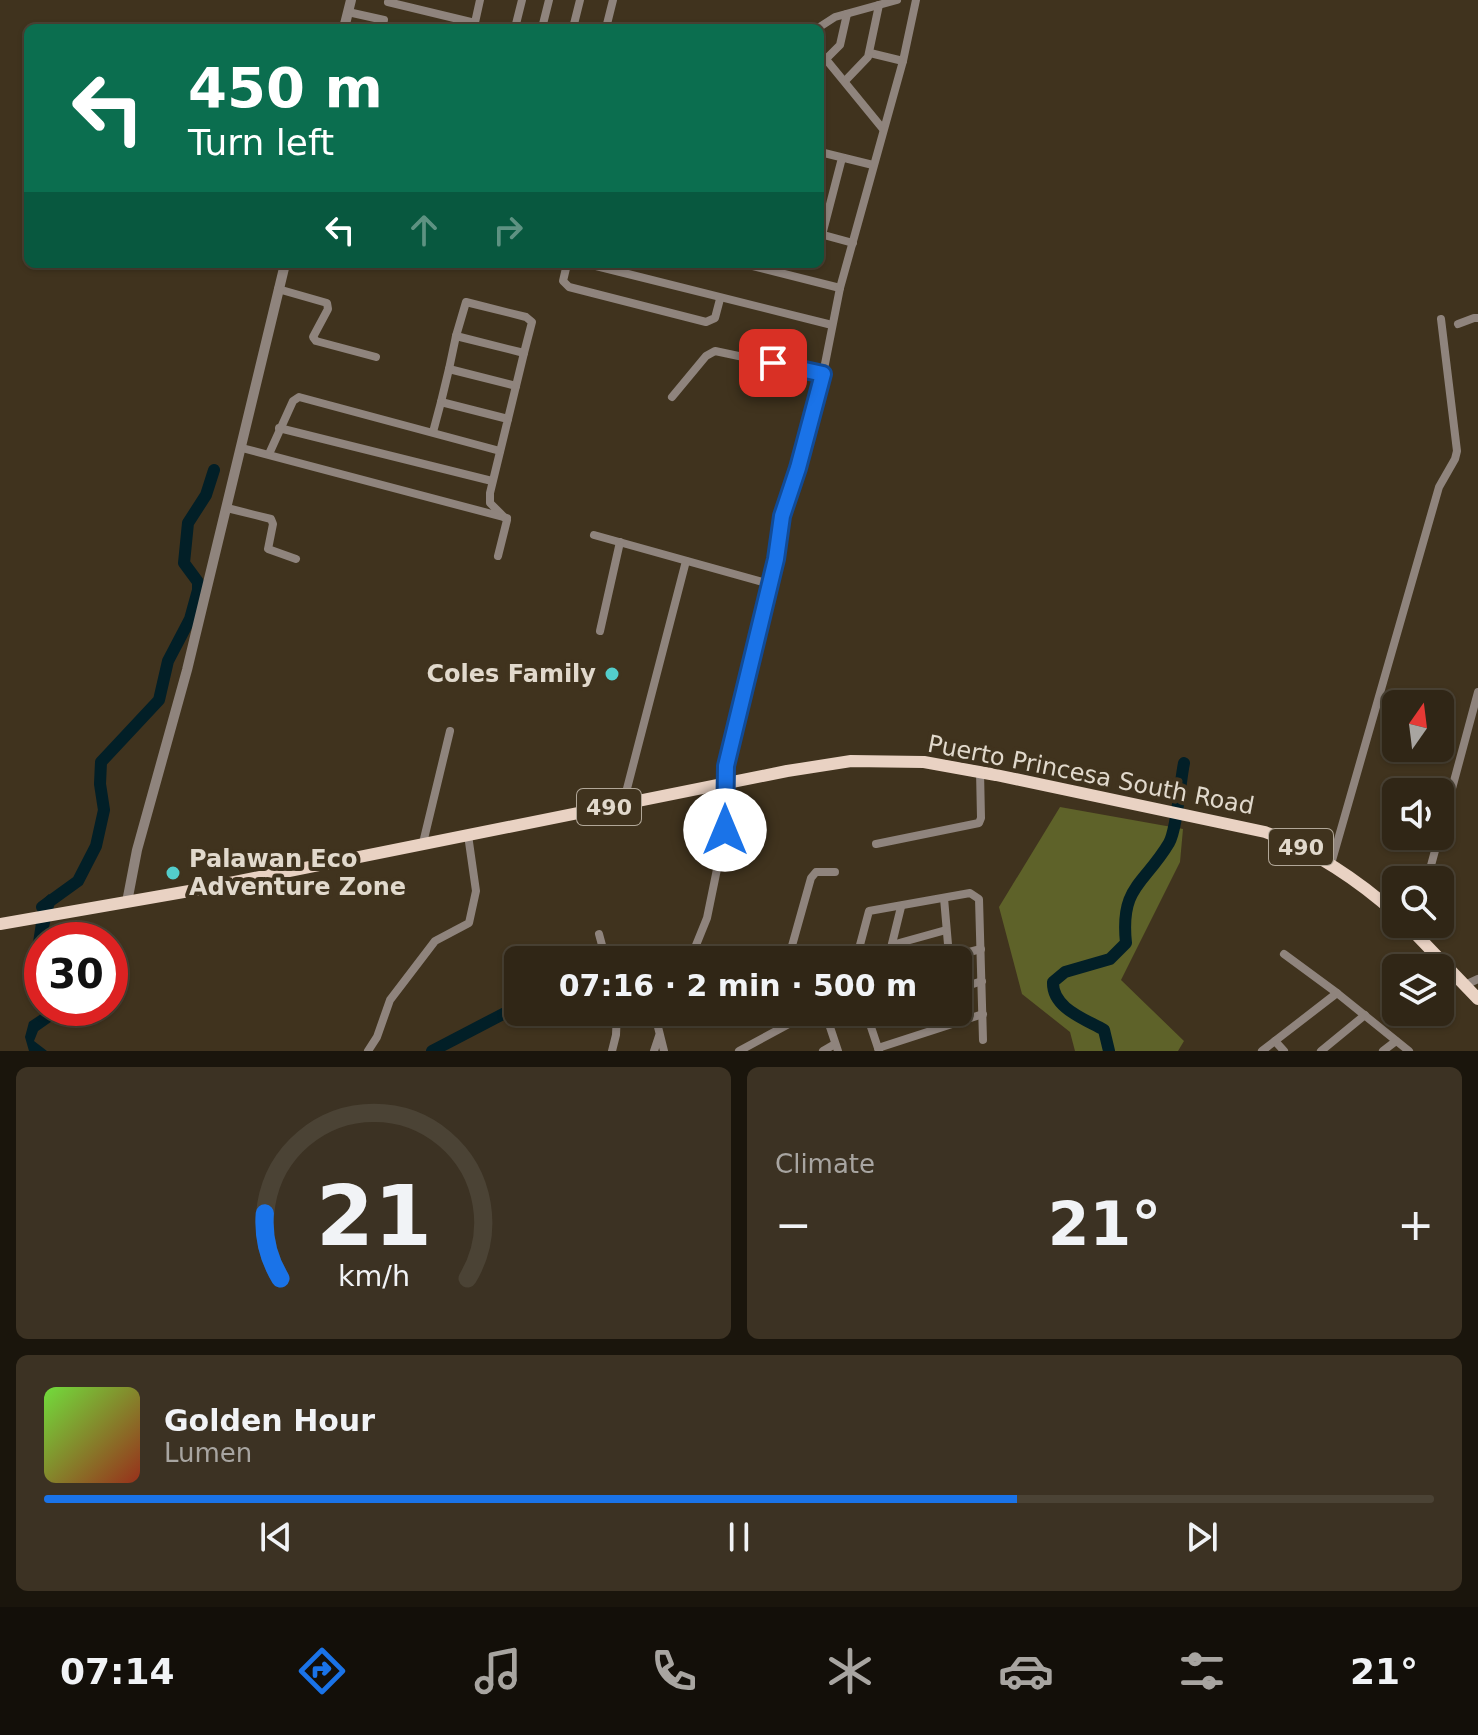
<!DOCTYPE html>
<meta charset="utf-8">
<style>
:root{--surface:#302616;--page:#3c3223;--text:#f1f3f6;--muted:#a8a5a1;--line:#4b4335;--accent:#1a73e8}
body{margin:0;font-family:"DejaVu Sans",sans-serif;background:var(--page);color:var(--text);height:100vh;display:flex;flex-direction:column;font-size:30px;white-space:nowrap}
*{box-sizing:border-box;margin:0}
p{font-size:26px;color:var(--muted)}
.icon{flex:none;width:44px;height:44px;fill:none;stroke:currentColor;stroke-width:2;stroke-linecap:round;stroke-linejoin:round}
.map{position:relative;height:1051px;overflow:hidden}
.panel{display:flex;flex-direction:column;gap:16px;padding:16px;background:#1a150c;flex:1}
.panel>*{flex:none}
.hud{position:absolute;left:24px;top:24px;width:800px;height:244px;border-radius:12px;box-shadow:0 2px 6px #0004,0 0 0 2px var(--line);background:#0b6e4f;color:#fff;overflow:hidden}
.needle{width:52px;rotate:14deg}
.fabs{position:absolute;left:1382px;top:690px;display:grid;gap:16px}
.fabs a{display:grid;place-items:center;width:72px;height:72px;border-radius:12px;background:var(--surface);box-shadow:0 2px 6px #0004,0 0 0 2px var(--line);font-size:40px}
.speed{position:absolute;left:24px;top:922px;display:flex;gap:16px;font-size:40px;font-weight:700;text-align:center}
.speed>*{display:grid;place-content:center;width:104px;height:104px;border-radius:50%;background:var(--surface);box-shadow:0 2px 6px #0004,0 0 0 2px var(--line);line-height:1}
.speed .limit{border:12px solid #d22;background:#fff;color:#111}
.pin{position:absolute;display:grid;place-items:center;width:68px;height:68px;color:#fff;margin:-34px;border-radius:16px;box-shadow:0 4px 12px #0006}
.me{position:absolute;width:88px;margin:-44px;rotate:0deg;stroke-linejoin:round;filter:drop-shadow(0 0 6px #0008)}
.turn{display:flex;align-items:center;gap:28px;height:168px;padding:0 32px;font-size:36px}
.turn .icon{width:104px;height:104px;stroke-width:2.5}
.turn b{display:block;font-size:56px;line-height:68px}
.lanes{display:flex;align-items:center;height:76px;padding:0 32px;background:#0003;justify-content:center;gap:40px;direction:ltr}
.lanes .off{opacity:.35}
.big{font-size:60px;font-weight:700;line-height:1.1}
.panel .tile{flex:1;display:flex;flex-direction:column;justify-content:center;gap:12px;min-width:0;padding:0 28px;border-radius:12px;background:var(--page)}
.panel .dial{align-items:center;gap:0}
.dial svg{height:208px;overflow:visible;fill:none;stroke:var(--line);stroke-width:7;stroke-linecap:round;text-anchor:middle}
.dial text{fill:var(--text);stroke:none}
.song{display:flex;align-items:center;gap:24px}
.cover{width:96px;height:96px;border-radius:12px;background:linear-gradient(135deg,hsl(100 70% 55%),hsl(10 70% 35%))}
.played{height:8px;border-radius:4px;background:linear-gradient(90deg,var(--accent) 70%,var(--line) 70%)}
.keys{display:flex;justify-content:space-around;direction:ltr}
.heat{display:flex;justify-content:space-between;align-items:center;font-size:44px;direction:ltr}
.panel .tiles{flex:1;display:grid;gap:16px;grid-template-columns:1fr 1fr}
.tile:last-child{grid-column:span 2}
.trip{position:absolute;left:504px;top:946px;width:468px;height:80px;border-radius:12px;background:var(--surface);box-shadow:0 2px 6px #0004,0 0 0 2px var(--line);font-weight:700;line-height:80px;text-align:center}
.menu{display:flex;height:128px;justify-content:space-around;align-items:center;background:#130f09;color:var(--muted)}
.menu .icon{width:56px;height:56px}
.menu .on{color:var(--accent)}
.menu b{font-size:36px;color:var(--text)}
.map>svg:first-child{display:block}
.green{fill:#5e6229}
.water{fill:#021f27}
.lines{fill:none;stroke-linecap:round;stroke-linejoin:round}
.river{stroke:#021f27;stroke-width:12}
.minor{stroke:#8f847d;stroke-width:8}
.tertiary{stroke:#8f847d;stroke-width:10}
.primary{stroke:#e9d2c3;stroke-width:12}
.route-casing{stroke:#114b97;stroke-width:20}
.route{stroke:#1a73e8;stroke-width:14}
.poi-dot{fill:#53cdcb;stroke:#40331e;stroke-width:3}
.labels{text-anchor:middle;stroke-width:8;stroke-linejoin:round;paint-order:stroke}
.shield{fill:#40331e;stroke:#b1a798;stroke-width:2}
.shield-label{font-size:22px;font-weight:bold;fill:#e1d9cc}
.poi-label{font-size:24px;font-weight:bold;fill:#e1d9cc;stroke:#40331e;text-anchor:end}
.street-label{font-size:24px;fill:#e1d9cc;stroke:#40331e}
</style>
<div class="map">
<svg width="1478" height="1051" viewBox="0 0 1478 1051">
<rect width="100%" height="100%" fill="#40331e"/>
<path class="green" d="M1060,807L1183,829L1180,862L1121,980L1184,1041L1178,1051H1075L1070,1032L1022,994L999,907Z"/>
<g class="water">
<path d="M49,894L55,902L46,940H42V979L30,962L39,903Z"/>
<path d="M50,1008H66L65,1012L38,1031L34,1041L47,1051H29L25,1037L29,1022Z"/>
</g>
<g class="lines">
<g class="river">
<path d="M42,907L78,881L96,846L104,810L100,784L101,762L159,700L168,661L190,619L198,590V582L184,563L188,523L206,495L214,470"/>
<path d="M432,1051L505,1013"/>
<path d="M1109,1051L1104,1030C1085,1019 1052,1008 1053,982L1065,972L1110,959L1126,943C1120,886 1144,885 1169,843C1177,829 1180,782 1184,763"/>
</g>
<g class="minor">
<path d="M388,2L475,23"/>
<path d="M348,12L384,20L381,28"/>
<path d="M474,27L480,0"/>
<path d="M515,28L522,0"/>
<path d="M542,28L549,0"/>
<path d="M573,28L580,0"/>
<path d="M606,28L613,0"/>
<path d="M818,28L835,17L897,0"/>
<path d="M820,52L883,129"/>
<path d="M870,53L903,61"/>
<path d="M826,59L840,45L847,14"/>
<path d="M845,81L868,57L879,5"/>
<path d="M820,152L873,165"/>
<path d="M820,234L853,243"/>
<path d="M822,235L842,158"/>
<path d="M567,264L563,281L569,287L706,322L715,318L720,299"/>
<path d="M588,264L832,325"/>
<path d="M745,264L840,288"/>
<path d="M278,289L327,303L328,309L313,337L316,341L376,357"/>
<path d="M1458,324L1474,318H1478"/>
<path d="M456,336L466,302L526,317L532,322L524,353"/>
<path d="M449,369L456,336L524,353L516,386"/>
<path d="M672,397L706,356L715,351L823,374"/>
<path d="M441,402L449,369L516,386L508,419"/>
<path d="M279,428L492,481"/>
<path d="M433,432L441,402L508,419L490,493V503L507,520L498,556"/>
<path d="M242,448L507,518"/>
<path d="M269,454L293,401L299,397L500,451"/>
<path d="M227,508L271,519L273,524L268,549L296,559"/>
<path d="M594,535L770,584"/>
<path d="M600,631L620,542"/>
<path d="M623,804L686,561"/>
<path d="M1440,833L1478,692"/>
<path d="M423,843L450,731"/>
<path d="M876,844L979,823L981,818L980,771"/>
<path d="M1331,864L1439,487L1455,459L1457,451L1441,319"/>
<path d="M1427,880L1439,836"/>
<path d="M944,898L949,956"/>
<path d="M599,934L606,960"/>
<path d="M892,945L946,930"/>
<path d="M1284,954L1337,993"/>
<path d="M690,960L707,918L725,830L724,776L776,559L782,516L798,468L823,374L840,288L903,61L916,0"/>
<path d="M788,960L811,878L816,872H835"/>
<path d="M856,960L869,911L970,893L979,899L983,1040"/>
<path d="M888,960L901,907"/>
<path d="M937,960L981,949"/>
<path d="M1465,985L1478,979"/>
<path d="M958,989L982,981"/>
<path d="M825,1012L838,1051"/>
<path d="M866,1012L879,1051"/>
<path d="M660,1013L658,1027L664,1051"/>
<path d="M659,1017C685,1020 711,1027 734,1012"/>
<path d="M869,1019L890,1012"/>
<path d="M1275,1041L1284,1051"/>
<path d="M878,1048L983,1014"/>
<path d="M368,1051L377,1037L390,1000L435,941L469,923L476,891L468,835"/>
<path d="M612,1051L616,1035L617,1012"/>
<path d="M654,1051L659,1036"/>
<path d="M739,1051L811,1012"/>
<path d="M823,1051L835,1044"/>
<path d="M1262,1051L1337,993L1409,1051"/>
<path d="M1321,1051L1365,1015"/>
<path d="M1383,1051L1396,1041"/>
</g>
<g class="tertiary">
<path d="M344,28L351,0"/>
<path d="M127,902L137,850L187,670L285,264"/>
</g>
<g class="primary">
<path d="M0,924L195,890L787,771L851,761L924,762L996,775L1265,832C1314,851 1357,879 1396,914"/>
<path d="M1406,924L1478,999"/>
</g>
</g>
<g class="lines">
<g class="route-casing">
<path id="route" d="M725,830L726,766L776,559L782,516L798,468L823,374L773,363"/>
</g>
<use href="#route" class="route"/>
</g>
<g class="poi-dot">
<circle cx="612" cy="674" r="8"/>
<circle cx="173" cy="873" r="8"/>
</g>
<g class="labels">
<g class="shield">
<rect x="577" y="789" width="64" height="36" rx="6"/>
<rect x="1269" y="829" width="64" height="36" rx="6"/>
</g>
<g class="shield-label">
<text x="609" y="815">490</text>
<text x="1301" y="855">490</text>
</g>
<g class="poi-label">
<text x="596" y="682">Coles Family</text>
<text x="189" y="867" text-anchor="start">Palawan Eco<tspan x="189" dy="28">Adventure Zone</tspan></text>
</g>
<g class="street-label">
<text transform="translate(1091 775) rotate(11)" y="8">Puerto Princesa South Road</text>
</g>
</g>
</svg>
<div class="fabs">
<a><svg class="needle" viewBox="-14 -14 28 28"><path d="M0-13l5 13h-10z" fill="#e53935"/><path d="M0 13l5-13h-10z" fill="#a8a5a1"/></svg></a>
<a><svg class="icon" aria-label="sound" viewBox="0 0 24 24"><path d="M4 9h4l5-4v14l-5-4H4zM17 9q2 3 0 6"/></svg></a>
<a><svg class="icon" aria-label="search" viewBox="0 0 24 24"><circle cx="10" cy="10" r="6"/><path d="M15 15l6 6"/></svg></a>
<a><svg class="icon" aria-label="layers" viewBox="0 0 24 24"><path d="M12 4l9 5-9 5-9-5zM3 14l9 5 9-5"/></svg></a>
</div>
<div class="speed"><div class="limit">30</div></div>
<div class="pin" style="left:773px;top:363px;background:#d93025"><svg class="icon" aria-label="arrive" viewBox="0 0 24 24"><path d="M6 21V4h12l-3 4 3 4H6"/></svg></div>
<svg class="me" style="left:725px;top:830px" viewBox="-20 -20 40 40"><circle r="19" fill="#fff"/><path d="M0-13L10 11 0 6-10 11z" fill="#1a73e8"/></svg>
<div class="trip">07:16 · 2 min · 500 m</div>
<div class="hud">
<div class="turn"><svg class="icon" aria-label="left" viewBox="0 0 24 24"><path d="M17 20v-9H6M10 6l-5 5 5 5"/></svg><div><b>450 m</b>Turn left</div></div>
<div class="lanes"><svg class="icon" aria-label="left" viewBox="0 0 24 24"><path d="M17 20v-9H6M10 6l-5 5 5 5"/></svg><svg class="icon off" aria-label="ahead" viewBox="0 0 24 24"><path d="M12 20V5M6 11l6-6 6 6"/></svg><svg class="icon off" aria-label="right" viewBox="0 0 24 24"><path d="M7 20v-9h11M14 6l5 5-5 5"/></svg></div>
</div>
</div>
<section class="panel">
<div class="tiles">
<div class="tile dial"><svg viewBox="0 0 100 80">
<path d="M14 69A42 42 0 1 1 86 69"/>
<path d="M14 69A42 42 0 0 1 8 44" stroke="#1a73e8"/>
<text x="50" y="56" font-size="32" font-weight="700">21</text>
<text x="50" y="72" font-size="11">km/h</text>
</svg></div>
<div class="tile"><p>Climate</p>
<div class="heat"><a>−</a><b class="big">21°</b><a>+</a></div>
</div>
<div class="tile">
<div class="song"><i class="cover"></i><div><b>Golden Hour</b><p>Lumen</p></div></div>
<div class="played"></div>
<div class="keys"><svg class="icon" aria-label="previous" viewBox="0 0 24 24"><path d="M18 5L8 12l10 7zM5 5v14"/></svg><svg class="icon" aria-label="pause" viewBox="0 0 24 24"><path d="M8 5v14M16 5v14"/></svg><svg class="icon" aria-label="next" viewBox="0 0 24 24"><path d="M6 5l10 7-10 7zM19 5v14"/></svg></div>
</div>
</div>
</section>
<nav class="menu">
<b>07:14</b>
<svg class="icon on" aria-label="directions" viewBox="0 0 24 24"><path d="M12 3l9 9-9 9-9-9zM9 14v-3h6M13 9l2 2-2 2"/></svg>
<svg class="icon" aria-label="music" viewBox="0 0 24 24"><path d="M9 18V5l10-2v13"/><circle cx="6" cy="18" r="3"/><circle cx="16" cy="16" r="3"/></svg>
<svg class="icon" aria-label="phone" viewBox="0 0 24 24"><path d="M5 4h4l2 5-3 2q2 4 5 5l2-3 5 2v4C11 20 4 13 5 4z"/></svg>
<svg class="icon" aria-label="climate" viewBox="0 0 24 24"><path d="M12 3v18M4 7l16 10M4 17L20 7"/></svg>
<svg class="icon" aria-label="car" viewBox="0 0 24 24"><path d="M5 17H2v-5l4-1 3-4h7l3 4 3 1v5h-3M9 17h6M6 11h13"/><circle cx="7" cy="17" r="2"/><circle cx="17" cy="17" r="2"/></svg>
<svg class="icon" aria-label="filters" viewBox="0 0 24 24"><path d="M4 7h16M4 17h16"/><circle cx="9" cy="7" r="2"/><circle cx="15" cy="17" r="2"/></svg>
<b>21°</b>
</nav>
